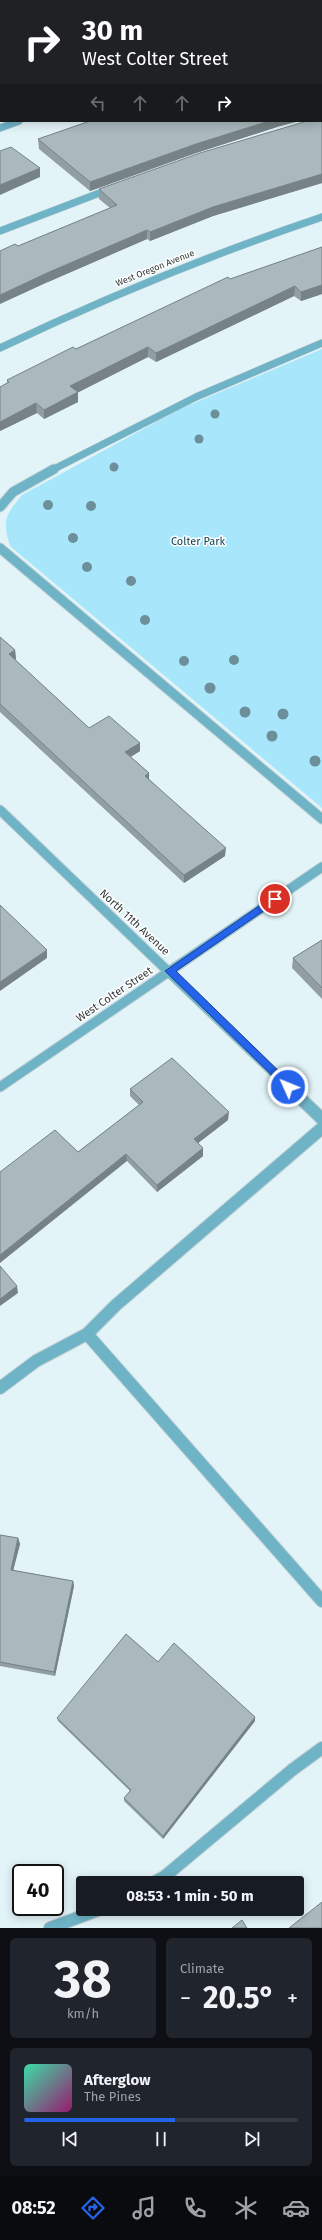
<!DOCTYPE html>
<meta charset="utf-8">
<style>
:root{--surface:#171b24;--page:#20242c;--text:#f1f3f6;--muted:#9ea1a6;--line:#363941;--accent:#2563eb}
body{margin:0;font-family:"Fira Sans",sans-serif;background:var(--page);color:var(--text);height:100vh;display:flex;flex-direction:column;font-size:15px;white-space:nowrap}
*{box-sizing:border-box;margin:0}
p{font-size:13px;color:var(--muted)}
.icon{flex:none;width:22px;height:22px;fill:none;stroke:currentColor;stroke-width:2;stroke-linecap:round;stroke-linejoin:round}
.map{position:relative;height:1928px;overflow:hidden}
.side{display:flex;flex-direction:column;gap:10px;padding:10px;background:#0d0f14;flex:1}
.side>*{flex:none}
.banner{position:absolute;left:0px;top:0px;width:322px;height:122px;box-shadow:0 2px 10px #0003;background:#202124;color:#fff;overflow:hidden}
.speed{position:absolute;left:12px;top:1864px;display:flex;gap:8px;font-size:20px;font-weight:700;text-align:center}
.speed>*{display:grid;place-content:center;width:52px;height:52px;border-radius:50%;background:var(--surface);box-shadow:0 2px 10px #0003;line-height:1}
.speed .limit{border:2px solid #111;border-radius:6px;background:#fff;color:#111}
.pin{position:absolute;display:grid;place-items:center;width:34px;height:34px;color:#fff;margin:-17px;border:2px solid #fff;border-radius:50%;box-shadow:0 1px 4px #0007}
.me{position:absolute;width:44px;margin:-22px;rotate:314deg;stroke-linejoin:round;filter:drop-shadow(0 0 3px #0008)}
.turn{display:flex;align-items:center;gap:14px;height:84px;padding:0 16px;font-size:18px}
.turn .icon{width:52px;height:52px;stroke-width:2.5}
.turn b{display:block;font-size:28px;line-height:34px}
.lanes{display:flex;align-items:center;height:38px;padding:0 16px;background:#0003;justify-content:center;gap:20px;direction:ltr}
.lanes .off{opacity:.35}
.big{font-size:30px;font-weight:700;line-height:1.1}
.side .tile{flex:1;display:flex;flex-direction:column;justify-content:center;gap:6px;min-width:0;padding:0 14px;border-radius:6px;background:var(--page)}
.side .dial{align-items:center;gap:0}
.dial b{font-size:52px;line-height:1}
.song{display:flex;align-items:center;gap:12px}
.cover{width:48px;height:48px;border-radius:6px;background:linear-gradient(135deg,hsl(160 70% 55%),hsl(320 70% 35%))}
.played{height:4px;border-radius:2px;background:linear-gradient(90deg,var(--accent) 55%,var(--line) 55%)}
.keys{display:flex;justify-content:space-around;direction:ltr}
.heat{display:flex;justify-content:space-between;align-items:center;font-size:22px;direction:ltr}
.side .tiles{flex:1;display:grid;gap:10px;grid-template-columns:1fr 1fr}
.tile:last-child{grid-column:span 2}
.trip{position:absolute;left:76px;top:1876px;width:228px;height:40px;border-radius:4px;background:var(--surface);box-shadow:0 2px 10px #0003;font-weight:700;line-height:40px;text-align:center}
.tab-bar{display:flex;height:64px;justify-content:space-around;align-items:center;background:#090b0e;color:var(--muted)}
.tab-bar .icon{width:28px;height:28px}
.tab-bar .on{color:var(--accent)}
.tab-bar b{font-size:18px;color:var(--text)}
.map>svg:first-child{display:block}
.green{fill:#a7e6fb}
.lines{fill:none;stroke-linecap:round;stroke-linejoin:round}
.service-far2-casing{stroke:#c0cfd3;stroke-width:8}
.service-far1-casing{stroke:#c0cfd3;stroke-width:11}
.service-casing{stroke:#c0cfd3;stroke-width:14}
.minor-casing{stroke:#c0cfd3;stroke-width:8}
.tertiary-far1-casing{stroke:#c0cfd3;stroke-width:11}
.tertiary-casing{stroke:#c0cfd3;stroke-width:14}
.service-far2{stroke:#6fb3c7;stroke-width:7}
.service-far1{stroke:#6fb3c7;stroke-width:9}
.service{stroke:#6fb3c7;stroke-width:12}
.minor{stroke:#6fb3c7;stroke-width:7}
.tertiary-far1{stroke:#6fb3c7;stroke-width:9}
.tertiary{stroke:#6fb3c7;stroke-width:12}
.tree{fill:#6d8f99}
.wall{fill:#919fa3}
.shaded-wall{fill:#768285}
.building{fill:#a9b9be;stroke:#768285}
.route{fill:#2563eb;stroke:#184099}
.labels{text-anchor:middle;stroke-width:3;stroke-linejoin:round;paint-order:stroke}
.far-street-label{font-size:9px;fill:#333a3c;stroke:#fff}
.park-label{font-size:11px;fill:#0d3d4a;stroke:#fff}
.street-label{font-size:11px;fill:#333a3c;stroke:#fff}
</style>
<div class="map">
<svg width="322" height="1928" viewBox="0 0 322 1928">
<rect width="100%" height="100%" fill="#e3f4f9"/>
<path class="green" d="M322,349V808L10,546C2,519 5,516 22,495L180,409Z"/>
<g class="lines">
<g class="service-far2-casing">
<g id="service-far2">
<path d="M0,231L110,189"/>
<path d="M52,470L196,397L322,343"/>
</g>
</g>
<g class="service-far1-casing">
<g id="service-far1">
<path d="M0,507L13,492L54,469"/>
<path d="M0,548L322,819"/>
</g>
</g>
<g class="service-casing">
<g id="service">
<path d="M87,1334L322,1601"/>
<path d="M0,1388L36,1361L87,1334L116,1305L322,1128"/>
<path d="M153,1883L164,1877L292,1770L322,1748"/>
<path d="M50,1928L101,1909"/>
</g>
</g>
<g class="minor-casing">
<g id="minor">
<path d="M0,128L19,121"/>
<path d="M0,348C105,298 212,254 322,217"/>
</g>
</g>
<g class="tertiary-far1-casing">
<g id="tertiary-far1">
<path d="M0,810L297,1095"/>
<path d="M0,1087L322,867"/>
</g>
</g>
<g class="tertiary-casing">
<path id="tertiary" d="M296,1094L322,1119"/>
</g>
<use href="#service-far2" class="service-far2"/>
<use href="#service-far1" class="service-far1"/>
<use href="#service" class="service"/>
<use href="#minor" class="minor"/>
<use href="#tertiary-far1" class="tertiary-far1"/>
<use href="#tertiary" class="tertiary"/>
</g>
<g class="tree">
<circle cx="215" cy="414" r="4.5"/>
<circle cx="199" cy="439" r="4.5"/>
<circle cx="114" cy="467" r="4.5"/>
<circle cx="48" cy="505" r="5"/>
<circle cx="91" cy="506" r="5"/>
<circle cx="73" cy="538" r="5"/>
<circle cx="87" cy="567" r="5"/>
<circle cx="131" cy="581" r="5"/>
<circle cx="145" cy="620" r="5"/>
<circle cx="234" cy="660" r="5"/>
<circle cx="184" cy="661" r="5"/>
<circle cx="210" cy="688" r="5.5"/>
<circle cx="245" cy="712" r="5.5"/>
<circle cx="283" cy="714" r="5.5"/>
<circle cx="272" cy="736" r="5.5"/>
<circle cx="315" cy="761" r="5.5"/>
</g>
<g class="wall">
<path d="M290,0H322V26L321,25V1H291Z"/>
<path d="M321,80L322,81V183L213,216L150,241L147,239L48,282L18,246L110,208L99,199V189L321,121Z"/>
<path d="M277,127L196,153L90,191L39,149L38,139Z"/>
<path d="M322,247V294L301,301L294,296L156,362L148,357L78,392V402L44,419L37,413L0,431V387L7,383V380L230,279Z"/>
<path d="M0,637L15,650L16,659L15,660L89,728L140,743V751L131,757L149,773V779L225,856L184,883L0,712Z"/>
<path d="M322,940V999L292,968L293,958Z"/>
<path d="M130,1089L228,1120L198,1143L203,1148V1156L157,1192L127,1161L78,1152L139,1105L130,1096Z"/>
<path d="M0,1535L18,1538L20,1544L13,1570L73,1581L74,1586L55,1676L0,1666Z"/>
<path d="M158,1662L255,1721L163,1839L124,1801V1798L130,1791L58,1721L57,1718Z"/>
</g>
<g class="shaded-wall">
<rect x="0" y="88" width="1" height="9"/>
<path d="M269,121H300L277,127L196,153L90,191V182L196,144Z"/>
<path d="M40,168V177L0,195V185Z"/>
<path d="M322,174V183L213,216L150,241V232L213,207Z"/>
<path d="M147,230V239L48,282L0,304V295L47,273Z"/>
<path d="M322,285V294L301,301V292Z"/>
<path d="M295,286L294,296L156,362V353Z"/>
<path d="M148,347V357L71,396L70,386Z"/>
<path d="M78,392V402L44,419V410Z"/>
<path d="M36,403L37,413L0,431V422Z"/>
<path d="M15,650L16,659L10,663L9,654Z"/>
<path d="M140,743V751L125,760V752Z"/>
<path d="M149,773V782L145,776Z"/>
<path d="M226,848L225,856L184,883V875Z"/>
<path d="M47,950V958L0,991V982Z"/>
<path d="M229,1112L228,1120L193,1147L194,1139Z"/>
<path d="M203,1148V1156L157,1192V1185Z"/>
<path d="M126,1154L127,1161L0,1263V1255Z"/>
<path d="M17,1286L18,1293L0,1306V1299Z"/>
<path d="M18,1538L20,1544L12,1575L11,1570Z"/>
<path d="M73,1581L74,1586L55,1676L54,1672Z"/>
<path d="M255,1717V1721L163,1839V1836Z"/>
</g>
<g class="building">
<path d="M0,0H249L250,1H1V88H0Z"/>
<path d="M302,0H322V16H321V1H303Z"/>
<path d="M321,80L322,81V108H321Z"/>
<path d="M322,116V174L213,207L150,232L147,230L47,273L0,295V251L15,244L18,246L117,205L99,189L200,153L307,121H321V117Z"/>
<path d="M90,121H269L196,144L90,182L38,139Z"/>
<path d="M11,147L40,168L0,185V151Z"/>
<path d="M322,247V285L301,292L295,286L156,353L148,347L70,386L78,392L44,410L36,403L0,422V387L9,382L7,380L73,347L76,349L228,277L230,279Z"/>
<path d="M0,637L15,650L9,654L89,728L109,716L140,743L125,752L149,773L145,776L226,848L184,875L0,704Z"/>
<path d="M0,905L47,950L0,982Z"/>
<path d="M322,940V988L293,958Z"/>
<path d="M172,1058L229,1112L194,1139L203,1148L157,1185L126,1154L0,1255V1172L55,1130L78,1152L143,1102L130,1089Z"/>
<path d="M0,1266L17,1286L0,1299Z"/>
<path d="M0,1535L18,1538L11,1570L73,1581L54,1672L0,1662Z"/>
<path d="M126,1634L158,1662L174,1643L255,1717L163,1836L124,1798L131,1790L57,1718Z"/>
<path d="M322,1902V1928H289Z"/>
<path d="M242,1920L247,1928H232Z"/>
</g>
<path class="route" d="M275,895L278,896V901L176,971L292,1084L293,1087L288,1091L165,971Z"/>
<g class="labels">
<g class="far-street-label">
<text transform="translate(155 268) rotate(-22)" y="3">West Oregon Avenue</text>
</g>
<g class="park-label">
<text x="198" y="545">Colter Park</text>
</g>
<g class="street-label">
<text transform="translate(135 922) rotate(43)" y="4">North 11th Avenue</text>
<text transform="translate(114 994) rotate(-34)" y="4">West Colter Street</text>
</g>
</g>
</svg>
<div class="speed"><div class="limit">40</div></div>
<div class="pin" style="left:275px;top:899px;background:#d93025"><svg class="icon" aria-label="arrive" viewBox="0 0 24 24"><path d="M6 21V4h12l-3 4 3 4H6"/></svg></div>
<svg class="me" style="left:288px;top:1087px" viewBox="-20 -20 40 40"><circle r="17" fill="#2563eb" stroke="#fff" stroke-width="3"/><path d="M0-11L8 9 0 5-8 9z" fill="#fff"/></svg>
<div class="trip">08:53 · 1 min · 50 m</div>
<div class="banner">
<div class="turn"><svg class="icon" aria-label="right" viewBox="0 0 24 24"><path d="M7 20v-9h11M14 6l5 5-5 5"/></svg><div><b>30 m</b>West Colter Street</div></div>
<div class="lanes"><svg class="icon off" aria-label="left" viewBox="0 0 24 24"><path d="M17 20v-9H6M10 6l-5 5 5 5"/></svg><svg class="icon off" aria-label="ahead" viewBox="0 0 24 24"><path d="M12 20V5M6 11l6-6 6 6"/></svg><svg class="icon off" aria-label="ahead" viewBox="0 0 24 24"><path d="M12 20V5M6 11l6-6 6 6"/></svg><svg class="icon" aria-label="right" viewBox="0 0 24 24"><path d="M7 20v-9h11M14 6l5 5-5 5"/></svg></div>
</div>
</div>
<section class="side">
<div class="tiles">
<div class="tile dial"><b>38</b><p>km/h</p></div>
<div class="tile"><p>Climate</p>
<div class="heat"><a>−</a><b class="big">20.5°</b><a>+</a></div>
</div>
<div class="tile">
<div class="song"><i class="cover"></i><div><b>Afterglow</b><p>The Pines</p></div></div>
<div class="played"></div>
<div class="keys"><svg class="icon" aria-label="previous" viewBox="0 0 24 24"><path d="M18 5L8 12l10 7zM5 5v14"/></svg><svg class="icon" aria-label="pause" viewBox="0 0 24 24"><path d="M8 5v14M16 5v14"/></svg><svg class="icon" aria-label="next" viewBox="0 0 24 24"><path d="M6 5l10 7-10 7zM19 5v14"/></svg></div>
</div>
</div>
</section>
<nav class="tab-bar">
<b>08:52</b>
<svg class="icon on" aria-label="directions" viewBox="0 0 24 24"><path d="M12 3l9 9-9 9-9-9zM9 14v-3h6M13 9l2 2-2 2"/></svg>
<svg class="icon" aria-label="music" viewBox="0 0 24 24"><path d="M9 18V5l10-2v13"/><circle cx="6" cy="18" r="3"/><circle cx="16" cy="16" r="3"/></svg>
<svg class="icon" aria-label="phone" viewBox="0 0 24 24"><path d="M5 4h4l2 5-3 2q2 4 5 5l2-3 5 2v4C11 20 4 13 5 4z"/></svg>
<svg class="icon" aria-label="climate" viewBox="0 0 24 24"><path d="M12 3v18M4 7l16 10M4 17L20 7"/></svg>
<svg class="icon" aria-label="car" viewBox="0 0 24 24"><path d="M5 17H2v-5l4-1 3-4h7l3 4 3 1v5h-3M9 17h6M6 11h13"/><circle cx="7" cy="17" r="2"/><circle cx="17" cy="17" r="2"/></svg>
</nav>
